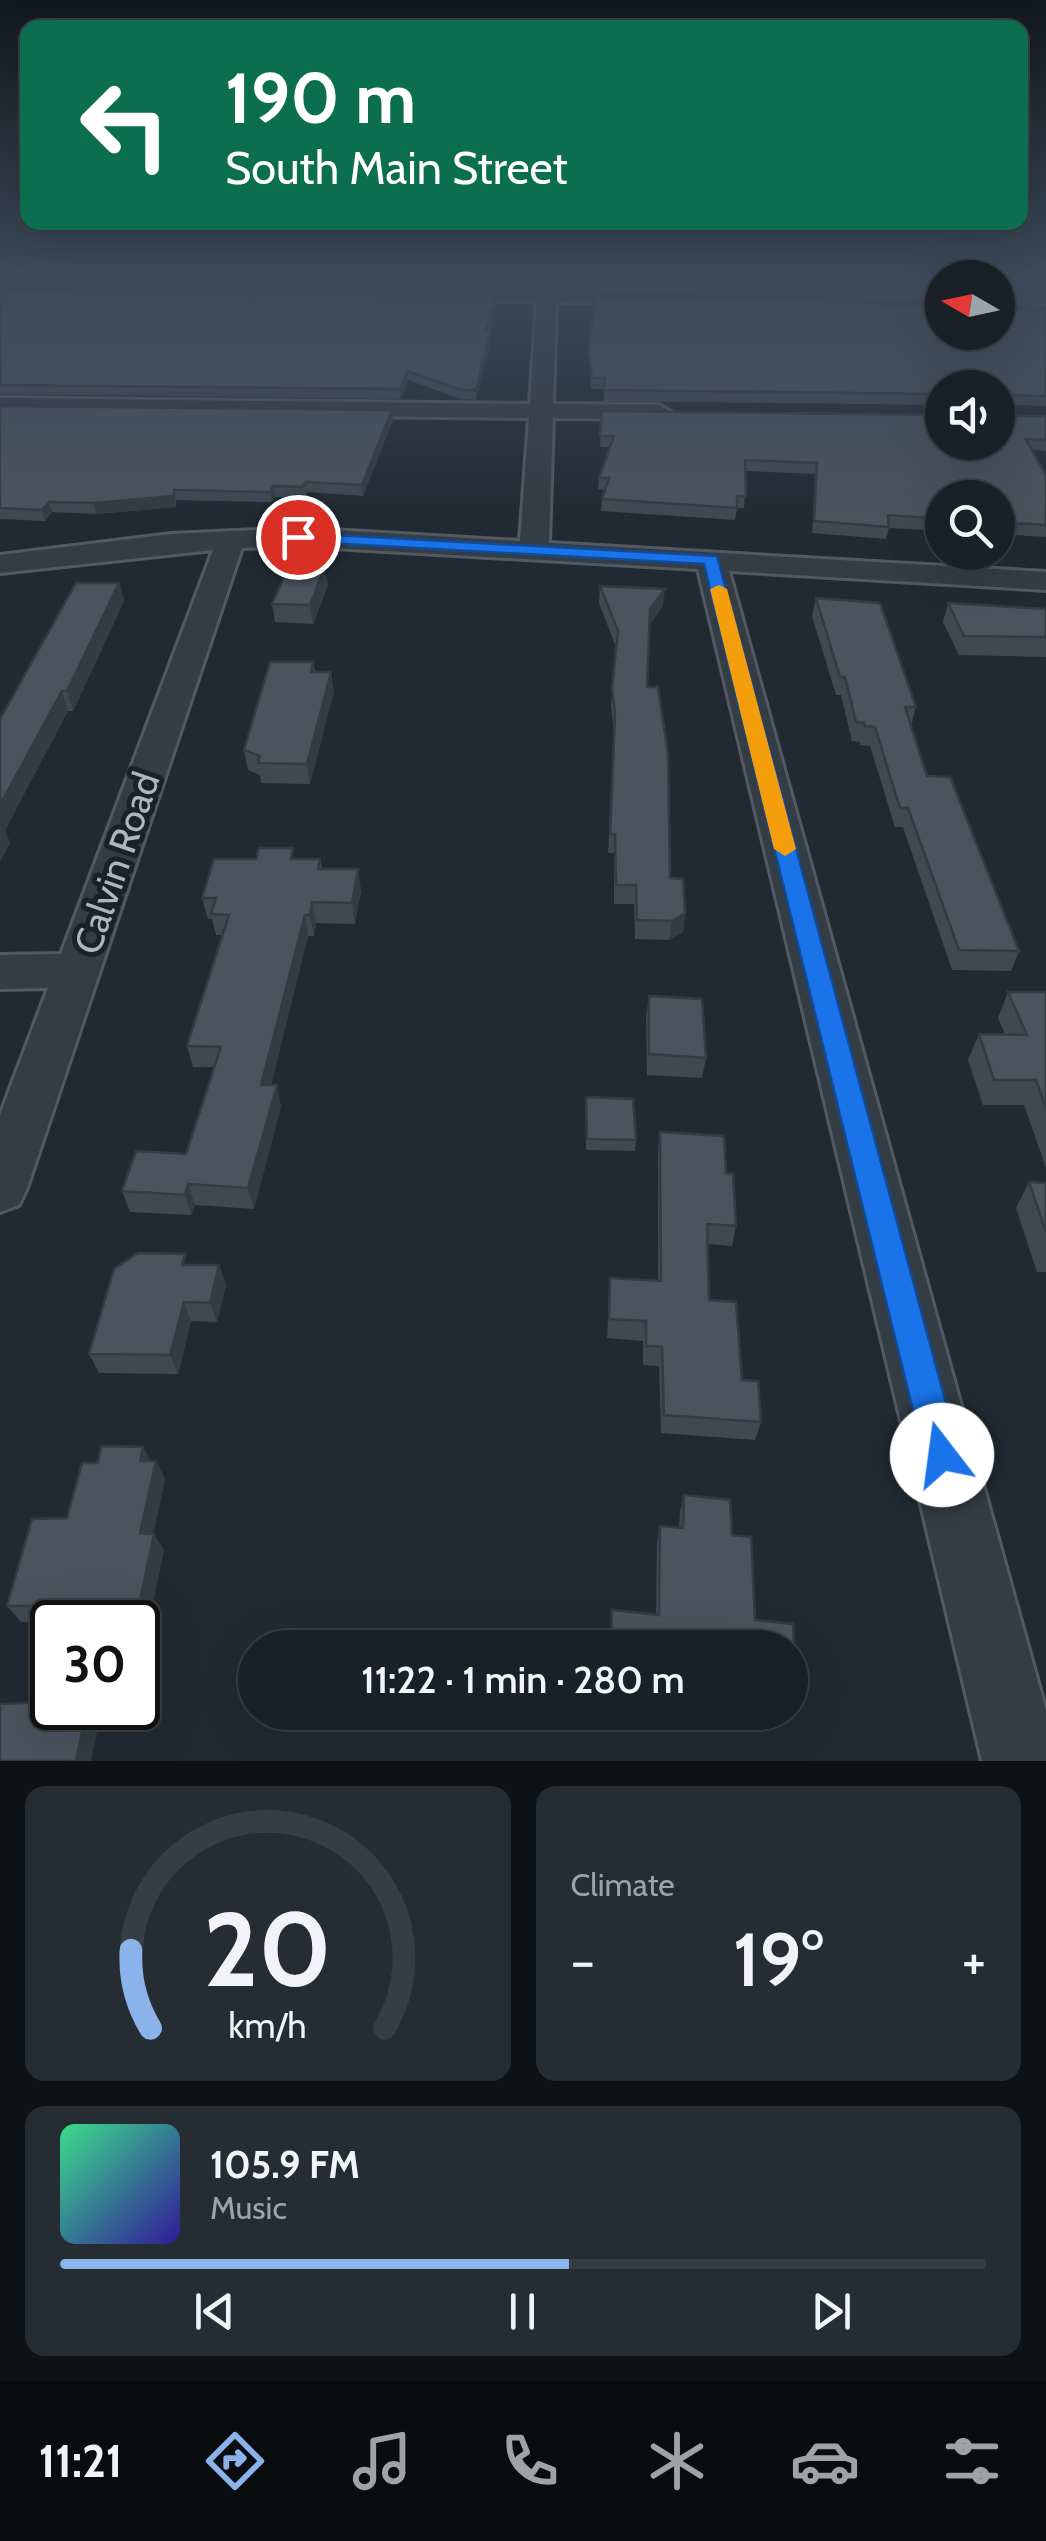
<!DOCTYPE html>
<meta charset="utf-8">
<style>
:root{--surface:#192026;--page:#262d32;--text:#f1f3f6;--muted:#9fa3a7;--line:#373e43;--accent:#8ab3eb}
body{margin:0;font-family:Cabin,sans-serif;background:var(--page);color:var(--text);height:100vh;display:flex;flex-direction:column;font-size:38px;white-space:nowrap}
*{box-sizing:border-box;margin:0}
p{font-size:32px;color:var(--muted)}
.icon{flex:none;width:55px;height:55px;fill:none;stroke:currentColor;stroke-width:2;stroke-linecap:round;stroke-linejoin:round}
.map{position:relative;height:1761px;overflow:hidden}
.details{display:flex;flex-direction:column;gap:25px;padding:25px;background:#0e1215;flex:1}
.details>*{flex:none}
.hud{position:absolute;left:20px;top:20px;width:1008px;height:210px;border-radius:20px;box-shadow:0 10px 40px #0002,0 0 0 2px var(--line);background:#0b6e4f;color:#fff;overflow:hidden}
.needle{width:65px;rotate:279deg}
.fabs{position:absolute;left:925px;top:260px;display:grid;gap:20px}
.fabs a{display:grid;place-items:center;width:90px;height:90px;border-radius:50%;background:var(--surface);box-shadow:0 10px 40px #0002,0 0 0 2px var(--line);font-size:50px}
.speed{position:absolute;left:30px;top:1600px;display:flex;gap:20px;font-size:50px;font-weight:700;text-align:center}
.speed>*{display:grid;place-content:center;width:130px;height:130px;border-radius:50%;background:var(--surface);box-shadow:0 10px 40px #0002,0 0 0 2px var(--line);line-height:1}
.speed .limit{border:5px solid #111;border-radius:15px;background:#fff;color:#111}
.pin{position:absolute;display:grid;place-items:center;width:85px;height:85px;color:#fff;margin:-42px;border:5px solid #fff;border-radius:50%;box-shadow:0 2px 10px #0007}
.me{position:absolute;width:110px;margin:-55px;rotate:345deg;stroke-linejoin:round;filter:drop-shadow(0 0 8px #0008)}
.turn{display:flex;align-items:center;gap:35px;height:210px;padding:0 40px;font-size:45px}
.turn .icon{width:130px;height:130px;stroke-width:2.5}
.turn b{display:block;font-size:70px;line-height:85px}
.big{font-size:75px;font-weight:600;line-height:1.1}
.details .card{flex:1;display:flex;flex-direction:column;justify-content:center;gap:15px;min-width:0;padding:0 35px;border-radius:20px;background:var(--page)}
.details .dial{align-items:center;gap:0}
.dial svg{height:260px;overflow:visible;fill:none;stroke:var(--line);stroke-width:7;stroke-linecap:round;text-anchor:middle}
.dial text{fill:var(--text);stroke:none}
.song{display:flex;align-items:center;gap:30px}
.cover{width:120px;height:120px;border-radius:15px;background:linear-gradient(135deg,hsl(150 70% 55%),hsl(250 70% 35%))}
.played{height:10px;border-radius:5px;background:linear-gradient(90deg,var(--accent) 55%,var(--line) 55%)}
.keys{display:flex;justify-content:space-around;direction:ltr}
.heat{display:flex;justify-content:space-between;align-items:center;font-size:55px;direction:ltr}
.details .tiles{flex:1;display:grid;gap:25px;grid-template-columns:1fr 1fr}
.card:last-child{grid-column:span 2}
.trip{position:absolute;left:238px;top:1630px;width:570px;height:100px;border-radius:50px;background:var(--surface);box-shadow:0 10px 40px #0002,0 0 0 2px var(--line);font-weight:600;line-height:100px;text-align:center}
.tab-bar{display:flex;height:160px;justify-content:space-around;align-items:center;background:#0a0d0f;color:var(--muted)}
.tab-bar .icon{width:70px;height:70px}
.tab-bar .on{color:var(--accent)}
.tab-bar b{font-size:45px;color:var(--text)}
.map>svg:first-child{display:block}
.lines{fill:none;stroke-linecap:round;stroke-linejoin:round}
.minor-casing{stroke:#525962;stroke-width:6}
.minor{fill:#343c44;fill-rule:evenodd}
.wall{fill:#404852}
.shaded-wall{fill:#343b42}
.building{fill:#4a545f;stroke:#343b42;stroke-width:2.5}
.route{fill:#1a73e8;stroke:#114b97;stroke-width:2.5}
.slow{fill:#f59e0b}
.labels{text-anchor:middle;stroke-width:10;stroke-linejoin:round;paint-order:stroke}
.street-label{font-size:38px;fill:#afb6c1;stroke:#1a2129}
</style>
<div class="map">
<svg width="1046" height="1761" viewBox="0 0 1046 1761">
<rect width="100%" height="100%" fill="#212a33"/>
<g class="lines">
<g class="minor-casing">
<g id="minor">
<path d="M539,273H557V290L768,292L942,301V313L768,304L556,302L553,404L659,405L671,412L659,419L553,418L549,543L1046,572V590L729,571L1046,1711V1761H982L698,569L298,546L242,548L27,1188L19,1205L0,1212V1115L48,988L0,989V955L61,954L213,550L0,573V555L171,534L298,528L520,541L529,418L0,412V398L530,404L537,301L0,296V284L538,290Z"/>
<path d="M998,303L1046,306V318L998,315Z"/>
</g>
</g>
<use href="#minor" class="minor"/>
</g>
<g class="wall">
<path d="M0,273H509L504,286L0,281Z"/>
<path d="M593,273H1031L1033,277H1046V302L998,299L942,278V298L768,288L597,287L598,281H593Z"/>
<path d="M0,291L496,296V304L492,313L493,321L490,330L491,339L476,400L461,399L408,380L401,399L0,394Z"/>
<path d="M998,308L1046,312V406L999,405L942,388V405L604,401V389H591L588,352Z"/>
<path d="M0,406L392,410L393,420L363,496L307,492L305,497H275L272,502L176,500V507L96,514L52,512L45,521L0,519Z"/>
<path d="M602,411L1046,416V451L1032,450L1046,476V537L998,534V498H942V531L889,528L886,539L812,533L815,474L746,471L744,508H737L735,520L601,511L602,499L605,490L598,489L599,478L610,447H600Z"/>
<path d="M325,567L328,585L313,624L275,622L272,604Z"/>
<path d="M119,583L124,601L73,711H68L5,830L10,843L0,862V719Z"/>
<path d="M600,586L663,606L649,626L647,687L670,878L685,913L683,932L669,940L635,939L634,904H614V853H608L614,732L611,705L616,647L599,603Z"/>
<path d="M816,598L916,707L911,725L927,776L1019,951L1011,971L952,970L903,827H895L870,746L860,745V742L852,741L841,695H836L812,616Z"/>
<path d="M948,603L1046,609V657L959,655L943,622Z"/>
<path d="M313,662L315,672L334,691L310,784L261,783L260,775L248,770L244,750Z"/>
<path d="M295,859H320L322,869L361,890L355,924L316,923L314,936H308L271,1085L281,1106L254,1209L195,1205L191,1215L130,1212L122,1191L186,1154L214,1067H193L187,1046L222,935H216L212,919H208L202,898Z"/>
<path d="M1008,992H1046V1168L1024,1105H983L968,1060L979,1034H1005L998,1018Z"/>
<path d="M649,996L706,1058L702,1078L647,1075L646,1017Z"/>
<path d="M586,1097L636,1140L635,1151L586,1150Z"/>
<path d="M660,1132L726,1173L736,1226L732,1246L708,1244L709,1300L761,1422L755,1440L661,1433L659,1366L643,1365V1341L607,1338L610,1278L658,1281V1153Z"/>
<path d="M1029,1182L1046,1183V1272H1037L1016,1208Z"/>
<path d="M189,1265H219L226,1285L217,1322L191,1321L178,1374L99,1373L89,1354Z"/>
<path d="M143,1447L150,1461H156L165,1479L153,1534L164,1550L149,1620L21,1622L7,1606L67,1518L98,1463Z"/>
<path d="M684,1495L730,1500L732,1535L751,1537L755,1620L793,1624L796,1683L790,1694V1648H609L612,1610L656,1615L657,1542L660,1526L679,1528L680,1512Z"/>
</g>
<g class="shaded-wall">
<path d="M496,296V304L488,321V313Z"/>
<path d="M491,330V339L476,400V390Z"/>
<path d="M408,371V380L401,399L400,389Z"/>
<path d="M392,410L393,420L363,496L362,485Z"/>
<path d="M273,486L275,497L272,502L270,492Z"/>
<path d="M174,490L176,507L96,514L93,503Z"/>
<path d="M49,502L52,512L45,521L42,510Z"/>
<path d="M325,567L328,585L313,624L310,605Z"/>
<path d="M119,583L124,601L73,711L67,691Z"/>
<path d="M665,589L663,606L648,627L650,609Z"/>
<path d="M331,672L334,691L310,784L307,764Z"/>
<path d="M62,691L68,711L5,830L10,843L0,862V805Z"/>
<path d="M358,869L361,890L355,924L352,903Z"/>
<path d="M312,902L316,923L314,936L310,915Z"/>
<path d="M685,913L683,932L669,940L672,921Z"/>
<path d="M305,915L308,936L266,1105L261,1085Z"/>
<path d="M277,1085L281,1106L254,1209L248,1188Z"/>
<path d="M188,1184L195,1205L191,1215L185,1195Z"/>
<path d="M219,1265L226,1285L217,1322L210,1303Z"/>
<path d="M184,1302L191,1321L178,1374L170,1355Z"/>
<path d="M143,1447L152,1465L140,1461Z"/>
<path d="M156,1461L165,1479L150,1550L140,1533Z"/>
<path d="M154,1534L164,1550L149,1620L139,1605Z"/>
<path d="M87,1708H95L101,1714L91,1761H76Z"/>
</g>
<g class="building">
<path d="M0,273H506L504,278Z"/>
<path d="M598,273H1031L1033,277H1046V293L1001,290L998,293V278H942V288L769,279L598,278Z"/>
<path d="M0,291L496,296L488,313H493L486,330H491L476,390H461L408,371L400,389L0,385Z"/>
<path d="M595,297L769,298L942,307V332H998V306V308L1046,312V396L1001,395L998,410V388H942V394L604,390L605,378H592L588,352Z"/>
<path d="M0,406L392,410L362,485L306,482L303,487L273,486L270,492L174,490V496L93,503L49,502L42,510L0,508Z"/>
<path d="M602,411L942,415V442H998V412L1001,416H1046V440L1026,439L1046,476V525L998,522V498H942V519L888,515L889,527L814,521L817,463L745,460L746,496H737V508L602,499L609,478H599L614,436H600Z"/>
<path d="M325,567L310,605L272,604L288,568Z"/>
<path d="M76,583H119L67,691H62L0,805V719Z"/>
<path d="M600,586L665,589L650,609L647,687H658L668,754L670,878L683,879L685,913L672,921L637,920L636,885H616L615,834H610L615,713L612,687L618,631Z"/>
<path d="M816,598L880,603L916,707H905L927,776L950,777L1019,951L959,950L908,808H900L875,727L865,726L864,723L856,722L845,677H840Z"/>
<path d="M948,603L1046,609V637L964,636Z"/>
<path d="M270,662H313L311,672H331L307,764L258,763L260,756L244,750Z"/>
<path d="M259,848H293L291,859H320L318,869H358L352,903L312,902L310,915H305L261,1085H277L248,1188L188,1184L185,1195L122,1191L136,1151L186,1154L221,1047L187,1046L229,915L211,914L216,898H202L214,859H256Z"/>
<path d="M1008,992H1046V1108L1036,1080H994L979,1034L1027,1035Z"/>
<path d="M649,996L702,999L706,1058L649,1054Z"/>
<path d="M586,1097L633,1099L636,1140L587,1139Z"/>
<path d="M660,1132L724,1136L726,1173L733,1174L736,1226L707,1224L709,1300L736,1302L742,1380L758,1381L761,1422L664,1415L662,1347L646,1346V1321L609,1319L610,1278L661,1281Z"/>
<path d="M1029,1182L1046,1183V1232Z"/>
<path d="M138,1253L185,1254L182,1265H219L210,1303L184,1302L170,1355L89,1354L114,1269Z"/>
<path d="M101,1446L143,1447L140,1461H156L140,1533L154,1534L139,1605L7,1606L32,1519L67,1518L82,1463H98Z"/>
<path d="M684,1495L730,1500L732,1535L751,1537L755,1620L793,1624L796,1683L790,1682V1648H611L612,1610L659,1615L660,1526L683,1528Z"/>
<path d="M52,1702V1708H87L76,1761H0V1704Z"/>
</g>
<linearGradient id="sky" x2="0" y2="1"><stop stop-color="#12171c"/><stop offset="0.53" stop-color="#3d4a5b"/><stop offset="1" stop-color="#3d4a5b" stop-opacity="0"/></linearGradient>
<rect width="1046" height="519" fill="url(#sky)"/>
<path class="route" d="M298,533L717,556L960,1455L954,1467L942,1472L930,1467L924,1455L704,564L293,541V534Z"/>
<path class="slow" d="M719,585L727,589L796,849L785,856L774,849L710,589Z"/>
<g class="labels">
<g class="street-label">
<text transform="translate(117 863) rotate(-71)" y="13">Calvin Road</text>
</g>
</g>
</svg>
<div class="fabs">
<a><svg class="needle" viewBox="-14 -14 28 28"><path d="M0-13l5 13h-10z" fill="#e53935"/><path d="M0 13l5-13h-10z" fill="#9fa3a7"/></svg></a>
<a><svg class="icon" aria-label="sound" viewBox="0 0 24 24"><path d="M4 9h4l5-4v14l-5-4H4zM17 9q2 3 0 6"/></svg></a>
<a><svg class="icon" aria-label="search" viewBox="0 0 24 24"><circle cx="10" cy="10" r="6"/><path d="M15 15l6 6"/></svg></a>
</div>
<div class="speed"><div class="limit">30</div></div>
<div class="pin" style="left:298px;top:537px;background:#d93025"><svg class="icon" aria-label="arrive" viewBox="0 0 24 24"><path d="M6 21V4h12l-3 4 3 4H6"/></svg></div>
<svg class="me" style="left:942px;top:1455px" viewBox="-20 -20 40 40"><circle r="19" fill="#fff"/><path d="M0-13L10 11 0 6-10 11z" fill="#1a73e8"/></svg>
<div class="trip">11:22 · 1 min · 280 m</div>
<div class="hud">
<div class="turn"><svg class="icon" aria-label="left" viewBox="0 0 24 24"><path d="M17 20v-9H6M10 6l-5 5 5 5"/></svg><div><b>190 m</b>South Main Street</div></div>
</div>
</div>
<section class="details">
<div class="tiles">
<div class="card dial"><svg viewBox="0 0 100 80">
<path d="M14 69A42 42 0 1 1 86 69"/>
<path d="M14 69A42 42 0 0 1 8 45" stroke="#8ab3eb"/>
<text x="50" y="56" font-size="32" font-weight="700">20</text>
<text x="50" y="72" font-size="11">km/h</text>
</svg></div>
<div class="card"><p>Climate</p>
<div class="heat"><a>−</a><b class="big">19°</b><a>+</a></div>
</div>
<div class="card">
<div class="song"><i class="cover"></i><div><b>105.9 FM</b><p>Music</p></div></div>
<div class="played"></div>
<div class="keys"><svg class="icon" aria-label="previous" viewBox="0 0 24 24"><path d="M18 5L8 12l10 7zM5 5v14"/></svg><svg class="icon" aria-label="pause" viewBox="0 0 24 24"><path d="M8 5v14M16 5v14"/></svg><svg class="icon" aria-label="next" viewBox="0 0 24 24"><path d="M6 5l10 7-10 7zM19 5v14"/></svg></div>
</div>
</div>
</section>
<nav class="tab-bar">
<b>11:21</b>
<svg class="icon on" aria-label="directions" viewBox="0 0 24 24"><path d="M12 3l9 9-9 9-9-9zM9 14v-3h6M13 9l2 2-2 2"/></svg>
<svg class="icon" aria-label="music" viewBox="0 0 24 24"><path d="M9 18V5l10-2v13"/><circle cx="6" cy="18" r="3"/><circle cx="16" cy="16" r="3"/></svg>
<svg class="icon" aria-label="phone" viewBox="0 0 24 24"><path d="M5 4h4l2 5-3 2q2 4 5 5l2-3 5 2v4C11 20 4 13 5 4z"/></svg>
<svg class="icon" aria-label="climate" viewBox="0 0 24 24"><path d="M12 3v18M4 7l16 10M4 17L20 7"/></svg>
<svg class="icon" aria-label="car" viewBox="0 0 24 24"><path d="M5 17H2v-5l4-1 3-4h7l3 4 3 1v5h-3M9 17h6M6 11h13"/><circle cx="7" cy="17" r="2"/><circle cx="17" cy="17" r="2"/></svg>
<svg class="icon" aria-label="filters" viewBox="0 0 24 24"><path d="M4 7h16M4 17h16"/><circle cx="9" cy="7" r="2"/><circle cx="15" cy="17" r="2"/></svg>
</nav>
